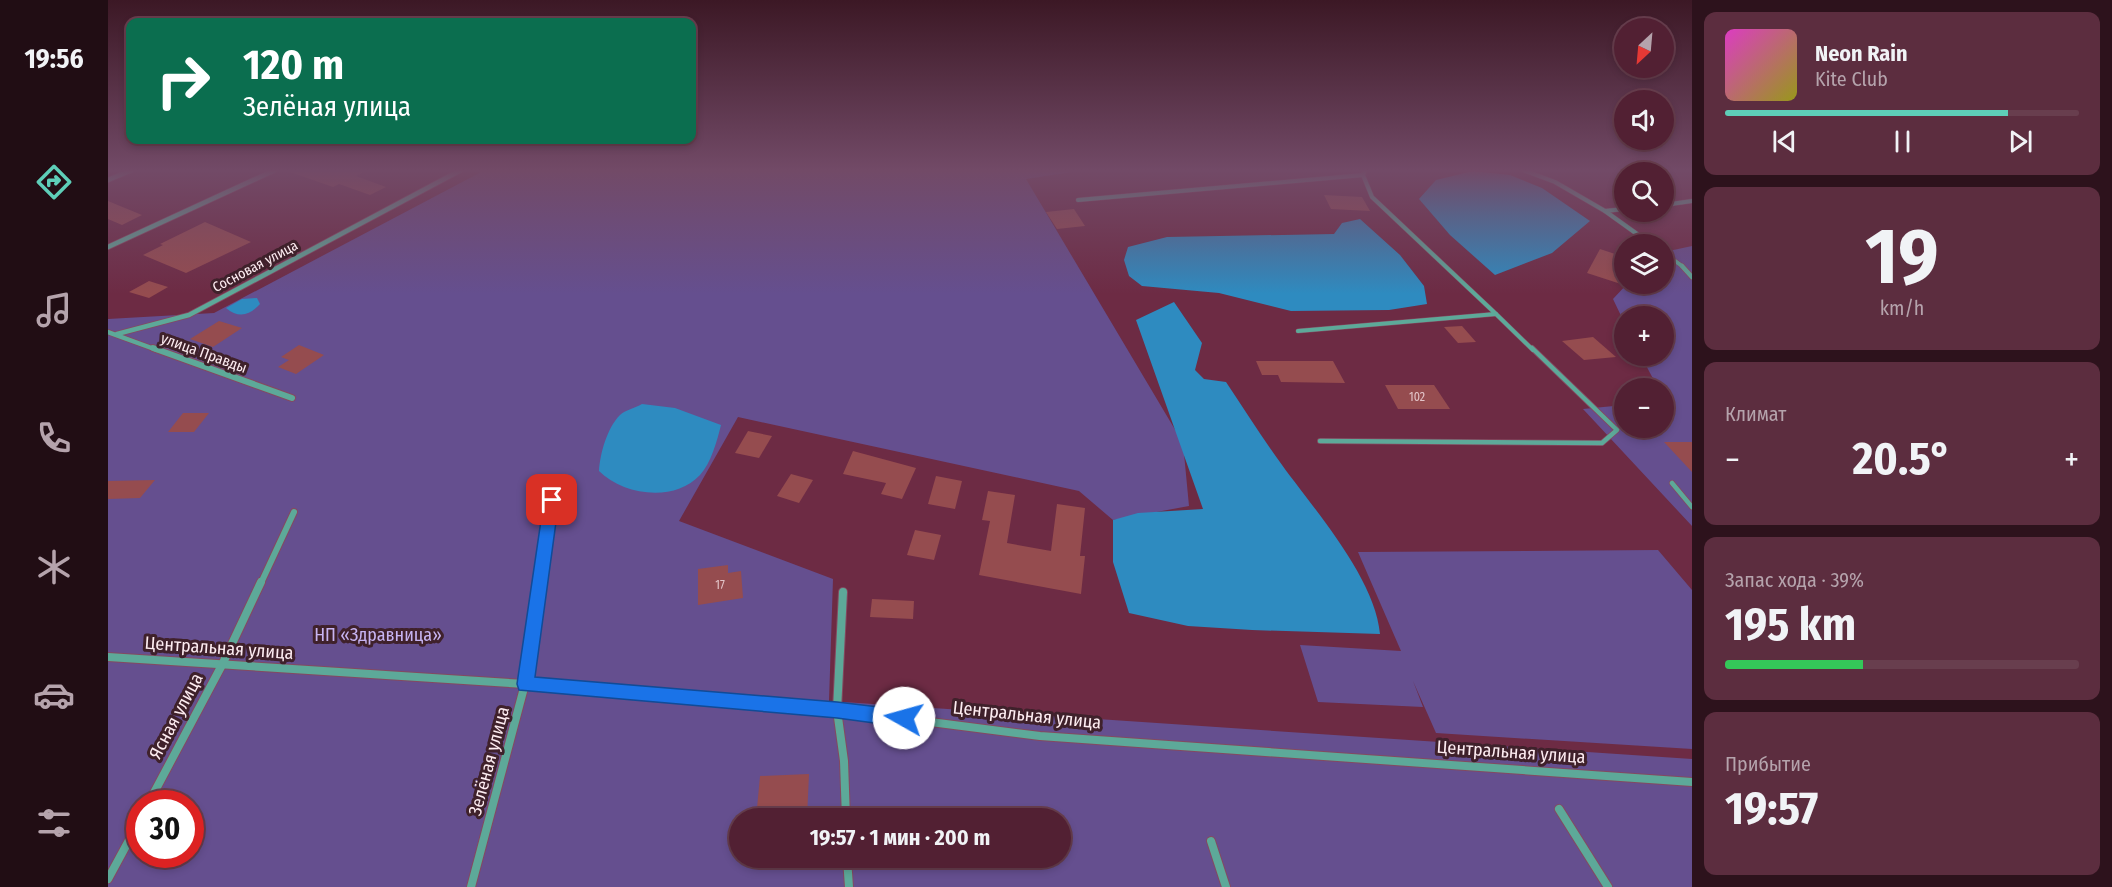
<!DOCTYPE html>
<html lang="ru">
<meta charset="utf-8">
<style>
:root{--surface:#522033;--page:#5c2d3f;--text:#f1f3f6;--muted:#b5a3ac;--line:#683e4e;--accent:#5eceb8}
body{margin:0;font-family:"Fira Sans Condensed",sans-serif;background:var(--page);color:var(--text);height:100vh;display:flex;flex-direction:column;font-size:22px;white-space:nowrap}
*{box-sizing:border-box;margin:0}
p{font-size:20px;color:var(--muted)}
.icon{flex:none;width:33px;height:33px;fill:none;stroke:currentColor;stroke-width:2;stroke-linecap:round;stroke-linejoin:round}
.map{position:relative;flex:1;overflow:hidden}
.side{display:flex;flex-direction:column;gap:12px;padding:12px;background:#2d121c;width:420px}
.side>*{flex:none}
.guide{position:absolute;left:18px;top:18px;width:570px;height:126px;border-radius:12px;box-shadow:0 3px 9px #0003,0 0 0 2px var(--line);background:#0b6e4f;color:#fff;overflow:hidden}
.needle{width:39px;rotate:206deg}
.fabs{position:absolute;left:1506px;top:18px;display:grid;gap:12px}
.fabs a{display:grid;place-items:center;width:60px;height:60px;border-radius:50%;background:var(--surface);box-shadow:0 3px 9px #0003,0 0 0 2px var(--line);font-size:30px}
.speed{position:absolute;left:18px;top:790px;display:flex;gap:12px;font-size:30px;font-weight:700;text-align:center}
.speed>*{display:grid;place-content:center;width:78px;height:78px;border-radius:50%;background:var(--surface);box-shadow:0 3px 9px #0003,0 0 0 2px var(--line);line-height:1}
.speed .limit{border:9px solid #d22;background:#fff;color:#111}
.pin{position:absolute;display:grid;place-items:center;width:51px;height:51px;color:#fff;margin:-26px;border-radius:12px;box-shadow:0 3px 9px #0006}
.me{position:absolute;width:66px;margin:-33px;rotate:277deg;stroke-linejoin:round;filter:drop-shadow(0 0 4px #0008)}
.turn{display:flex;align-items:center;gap:21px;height:126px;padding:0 18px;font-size:27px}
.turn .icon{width:78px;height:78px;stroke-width:2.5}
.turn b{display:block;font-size:42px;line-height:51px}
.big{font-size:45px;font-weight:700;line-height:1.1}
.side .card{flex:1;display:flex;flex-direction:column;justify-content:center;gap:9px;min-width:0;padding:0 21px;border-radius:12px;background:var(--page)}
.side .dial{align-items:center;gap:0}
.dial b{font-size:78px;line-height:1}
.song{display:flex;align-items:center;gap:18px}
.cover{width:72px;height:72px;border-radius:9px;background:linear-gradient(135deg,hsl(310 70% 55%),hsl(60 70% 35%))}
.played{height:6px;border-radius:3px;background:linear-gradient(90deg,var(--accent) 80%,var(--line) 80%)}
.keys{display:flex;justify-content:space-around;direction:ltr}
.heat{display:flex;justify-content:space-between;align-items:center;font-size:33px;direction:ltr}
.charge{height:9px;border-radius:4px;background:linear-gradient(90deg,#34c759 39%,var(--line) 0)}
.trip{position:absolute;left:621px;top:808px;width:342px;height:60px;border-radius:30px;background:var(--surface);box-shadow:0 3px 9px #0003,0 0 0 2px var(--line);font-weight:700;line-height:60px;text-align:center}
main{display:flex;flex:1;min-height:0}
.dock{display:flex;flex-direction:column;width:108px;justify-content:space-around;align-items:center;background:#210d14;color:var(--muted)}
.dock .icon{width:42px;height:42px}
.dock .on{color:var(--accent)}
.dock b{font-size:27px;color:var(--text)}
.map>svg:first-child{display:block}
.green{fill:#654f8f;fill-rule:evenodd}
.water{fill:#2e8bc0}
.building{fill:#954c4f}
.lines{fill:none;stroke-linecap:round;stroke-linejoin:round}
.lane-far1-casing{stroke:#844a60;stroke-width:5}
.lane-casing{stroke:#844a60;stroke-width:6}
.street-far2-casing{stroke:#844a60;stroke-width:6}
.street-far1-casing{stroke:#844a60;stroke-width:8}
.street-casing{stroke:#844a60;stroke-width:10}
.lane-far1{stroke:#5da999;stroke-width:4}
.lane{stroke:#5da999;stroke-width:4.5}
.street-far2{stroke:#5da999;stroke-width:4.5}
.street-far1{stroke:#5da999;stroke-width:6}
.street{stroke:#5da999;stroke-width:8}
.route{fill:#1a73e8;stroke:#114b97;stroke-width:1.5}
.labels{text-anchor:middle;stroke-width:6;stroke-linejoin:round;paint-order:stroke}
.number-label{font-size:12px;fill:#e3c4c8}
.far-street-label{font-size:14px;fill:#fdecf1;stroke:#3f212b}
.street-label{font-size:15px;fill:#fdecf1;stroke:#3f212b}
.near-park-label{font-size:18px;fill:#c7b4f2;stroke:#3f212b}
.near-street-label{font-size:18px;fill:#fdecf1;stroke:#3f212b}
</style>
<main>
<nav class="dock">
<b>19:56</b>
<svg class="icon on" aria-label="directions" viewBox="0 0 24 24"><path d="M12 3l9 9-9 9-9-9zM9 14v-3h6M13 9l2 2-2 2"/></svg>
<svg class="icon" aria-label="music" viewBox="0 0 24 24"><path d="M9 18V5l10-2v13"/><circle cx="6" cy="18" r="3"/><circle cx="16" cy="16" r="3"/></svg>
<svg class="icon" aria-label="phone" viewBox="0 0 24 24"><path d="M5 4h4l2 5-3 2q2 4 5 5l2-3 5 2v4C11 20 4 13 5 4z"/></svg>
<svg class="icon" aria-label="climate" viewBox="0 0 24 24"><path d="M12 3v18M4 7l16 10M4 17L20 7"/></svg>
<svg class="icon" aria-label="car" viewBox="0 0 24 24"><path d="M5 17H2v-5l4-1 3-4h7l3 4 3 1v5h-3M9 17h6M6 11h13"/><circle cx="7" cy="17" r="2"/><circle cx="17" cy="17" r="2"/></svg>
<svg class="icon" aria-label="filters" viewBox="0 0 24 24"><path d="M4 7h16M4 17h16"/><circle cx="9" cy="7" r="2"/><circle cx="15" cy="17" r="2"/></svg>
</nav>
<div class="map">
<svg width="1584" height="887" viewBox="0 0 1584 887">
<rect width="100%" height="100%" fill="#6d2b44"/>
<g class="green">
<path d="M377,170H977L918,179L1075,443L1081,506L1005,520L971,491L630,417L571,521L725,579L721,701L1584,759V887H0V319L106,313ZM32,804H82V855H32ZM632,819H952V858H632Z"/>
<path d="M1584,246V526L1475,409L1516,405V428H1556V388H1550L1533,356H1556V316H1516V322L1505,299L1519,284H1556V252Z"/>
<path d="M1550,550L1584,590V749L1328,733L1305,681L1315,707L1210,702L1192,645L1293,651L1250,552Z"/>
</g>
<g class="water">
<path d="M1365,171L1402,175L1434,188L1482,221L1444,253L1387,275L1342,235L1311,199L1328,180Z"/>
<path d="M1252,219L1292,255L1316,286L1319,304L1281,310L1183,311L1111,293L1034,286L1021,276L1016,260L1020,247L1059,237L1226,234L1234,223Z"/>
<path d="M149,298L152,304C142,315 131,319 118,308L134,299Z"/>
<path d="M1066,302L1094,343L1087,370L1096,379L1118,382C1135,407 1151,433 1169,458C1202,505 1267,576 1272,634L1144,630L1080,626L1021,613L1005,562V520L1030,513L1095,509L1028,320Z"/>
<path d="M534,404L567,408L613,425C609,441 603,463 592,475C566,503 515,495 491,471C492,454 499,428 512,415C517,410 527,408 534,404Z"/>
</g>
<g class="building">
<path d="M182,170H260L248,176L278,187L262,195L231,184L225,187L182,172Z"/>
<path d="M1216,195L1254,197L1262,211L1223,209Z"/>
<path d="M0,201L34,215L14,225L0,219Z"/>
<path d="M966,209L977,226L949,229L938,212Z"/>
<path d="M97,222L143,242L78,273L35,255L55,245L52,244Z"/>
<path d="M1492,249L1516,257V285L1479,273Z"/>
<path d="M41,281L60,287L41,298L21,292Z"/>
<path d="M111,321L134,328L105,347L82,339Z"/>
<path d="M1354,326L1368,342L1350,343L1336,327Z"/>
<path d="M1485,337L1508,357L1476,360L1454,341Z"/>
<path d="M191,345L216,355L188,374L170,367L181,360L173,357Z"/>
<path d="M1148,361H1225L1237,383L1173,382L1170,375H1154Z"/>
<path d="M1277,385H1326L1342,409H1290Z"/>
<path d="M75,413H101L86,432H60Z"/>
<path d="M640,431L664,436L651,458L627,453Z"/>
<path d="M1556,442H1584V472Z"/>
<path d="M745,451L808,468L794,499L773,494L778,483L735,474Z"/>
<path d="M683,474L705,480L691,503L669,496Z"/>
<path d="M828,476L854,481L847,509L820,504Z"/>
<path d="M47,480L32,498L0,499V481Z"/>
<path d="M880,491L907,495L899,543L943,551L949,504L977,508L972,556H977L973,594L871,575L882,521L874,520Z"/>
<path d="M807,530L833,535L826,560L799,555Z"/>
<path d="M620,565V573L633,571L635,598L590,605V569Z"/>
<path d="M764,599L806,601L805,619L762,617Z"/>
<path d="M701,774L699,818L648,819L652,776Z"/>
</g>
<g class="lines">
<g class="lane-far1-casing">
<g id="lane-far1">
<path d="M1415,170L1447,182L1497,211L1516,209"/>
<path d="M970,200L1255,175"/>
<path d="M1556,205L1584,201"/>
<path d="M1497,211L1543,244"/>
<path d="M1556,253L1574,266"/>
<path d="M1388,314L1425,350"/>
<path d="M1190,331L1388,314L1264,197L1255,175L1257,170"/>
</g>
</g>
<g class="lane-casing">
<g id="lane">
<path d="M1212,441L1494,443L1509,430L1424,348"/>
<path d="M1564,483L1584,507"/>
</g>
</g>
<g class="street-far2-casing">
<g id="street-far2">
<path d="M0,180L24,170"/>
<path d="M0,247L167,170"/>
<path d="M1574,266L1584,277"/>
<path d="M0,332L49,350"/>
<path d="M9,334L81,315L353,170"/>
</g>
</g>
<g class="street-far1-casing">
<g id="street-far1">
<path d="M45,348L184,398"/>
<path d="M153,583L186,512"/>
<path d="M432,583L444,500"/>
</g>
</g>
<g class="street-casing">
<g id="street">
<path d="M735,592L729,710L736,761L738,819"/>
<path d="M0,657L417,684L729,710L932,736L1584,782"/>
<path d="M40,804L114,665L153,582"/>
<path d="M1451,809L1500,887"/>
<path d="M1103,841L1118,887"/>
<path d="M739,858L741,887"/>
<path d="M0,879L32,820"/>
<path d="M363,887L417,684L432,582"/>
</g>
</g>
<use href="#lane-far1" class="lane-far1"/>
<use href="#lane" class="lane"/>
<use href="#street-far2" class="street-far2"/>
<use href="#street-far1" class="street-far1"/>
<use href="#street" class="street"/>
</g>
<linearGradient id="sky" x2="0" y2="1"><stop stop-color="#3c1825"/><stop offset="0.58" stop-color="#724a67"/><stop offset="1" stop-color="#724a67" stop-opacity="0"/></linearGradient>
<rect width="1584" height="294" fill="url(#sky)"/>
<path class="route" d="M444,494L449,496L451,500L427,677L729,702L796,710L803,712L806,718L803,724L796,727L729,718L411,690L409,684L436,500L438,496Z"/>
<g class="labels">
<g class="number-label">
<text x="1309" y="401">102</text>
<text x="612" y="589">17</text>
</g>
<g class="far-street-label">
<text transform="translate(147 266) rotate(-28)" y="5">Сосновая улица</text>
</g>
<g class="street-label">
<text transform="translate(96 353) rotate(20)" y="5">улица Правды</text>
</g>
<g class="near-park-label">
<text x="270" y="641">НП «Здравница»</text>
</g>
<g class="near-street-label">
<text transform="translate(111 648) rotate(4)" y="6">Центральная улица</text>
<text transform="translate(919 715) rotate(6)" y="6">Центральная улица</text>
<text transform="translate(68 716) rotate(-62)" y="6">Ясная улица</text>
<text transform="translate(1403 752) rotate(4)" y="6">Центральная улица</text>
<text transform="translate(381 761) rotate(-75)" y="6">Зелёная улица</text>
</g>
</g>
</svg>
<div class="fabs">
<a><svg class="needle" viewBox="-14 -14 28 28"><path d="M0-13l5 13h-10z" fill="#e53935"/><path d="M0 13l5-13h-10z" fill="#b5a3ac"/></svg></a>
<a><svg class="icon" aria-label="sound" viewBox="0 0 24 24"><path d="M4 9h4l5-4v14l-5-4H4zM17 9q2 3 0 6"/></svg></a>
<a><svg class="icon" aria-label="search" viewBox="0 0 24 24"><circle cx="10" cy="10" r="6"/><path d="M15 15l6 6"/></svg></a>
<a><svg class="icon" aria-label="layers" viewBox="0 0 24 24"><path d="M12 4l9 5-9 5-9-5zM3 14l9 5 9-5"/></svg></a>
<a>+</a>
<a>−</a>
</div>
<div class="speed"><div class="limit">30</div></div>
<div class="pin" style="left:444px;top:500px;background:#d93025"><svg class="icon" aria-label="arrive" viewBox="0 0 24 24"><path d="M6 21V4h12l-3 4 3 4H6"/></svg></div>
<svg class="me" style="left:796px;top:718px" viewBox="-20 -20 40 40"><circle r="19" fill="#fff"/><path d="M0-13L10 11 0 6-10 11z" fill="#1a73e8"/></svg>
<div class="trip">19:57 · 1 мин · 200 m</div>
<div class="guide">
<div class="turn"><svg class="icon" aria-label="right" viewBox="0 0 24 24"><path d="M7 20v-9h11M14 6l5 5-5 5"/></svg><div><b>120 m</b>Зелёная улица</div></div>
</div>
</div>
<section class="side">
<div class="card">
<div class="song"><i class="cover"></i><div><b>Neon Rain</b><p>Kite Club</p></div></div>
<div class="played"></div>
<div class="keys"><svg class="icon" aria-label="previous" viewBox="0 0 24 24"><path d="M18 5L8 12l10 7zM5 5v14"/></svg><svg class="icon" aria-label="pause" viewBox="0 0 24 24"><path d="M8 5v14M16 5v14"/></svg><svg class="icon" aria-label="next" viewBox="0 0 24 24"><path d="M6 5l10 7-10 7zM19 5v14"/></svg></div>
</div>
<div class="card dial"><b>19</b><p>km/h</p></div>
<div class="card"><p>Климат</p>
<div class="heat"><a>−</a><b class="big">20.5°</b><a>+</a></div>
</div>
<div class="card"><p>Запас хода · 39%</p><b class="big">195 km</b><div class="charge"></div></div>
<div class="card"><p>Прибытие</p><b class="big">19:57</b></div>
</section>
</main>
